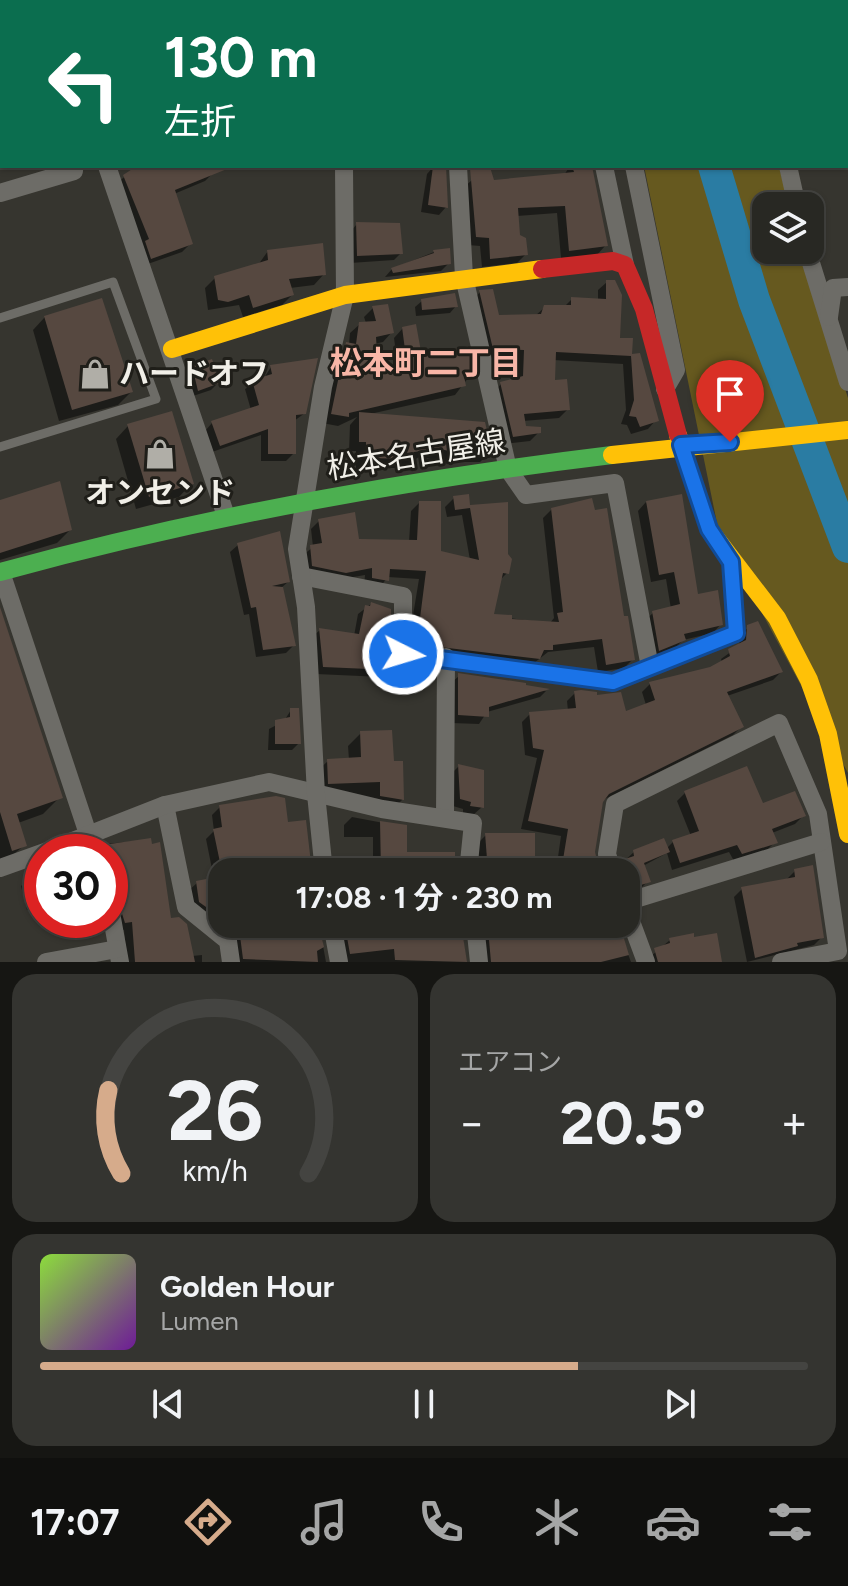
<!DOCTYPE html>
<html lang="ja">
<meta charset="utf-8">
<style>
:root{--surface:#282823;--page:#343430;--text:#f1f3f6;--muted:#a5a6a6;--line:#444441;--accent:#d6ab8b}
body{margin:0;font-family:Figtree,"Noto Sans JP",sans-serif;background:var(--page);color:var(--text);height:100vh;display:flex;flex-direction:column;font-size:30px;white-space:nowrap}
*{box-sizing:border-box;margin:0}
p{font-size:26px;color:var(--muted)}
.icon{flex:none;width:44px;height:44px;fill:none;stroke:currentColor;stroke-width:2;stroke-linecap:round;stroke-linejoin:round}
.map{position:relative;height:962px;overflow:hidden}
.side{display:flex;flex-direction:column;gap:12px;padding:12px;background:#161613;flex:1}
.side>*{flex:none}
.banner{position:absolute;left:0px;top:0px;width:848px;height:168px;box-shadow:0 2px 6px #0004,0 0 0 2px var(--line);background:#0b6e4f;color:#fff;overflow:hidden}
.fabs{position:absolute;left:752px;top:192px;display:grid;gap:16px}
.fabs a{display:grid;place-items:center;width:72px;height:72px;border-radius:16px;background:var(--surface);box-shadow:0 2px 6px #0004,0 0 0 2px var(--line);font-size:40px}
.speed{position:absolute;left:24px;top:834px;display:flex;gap:16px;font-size:40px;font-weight:700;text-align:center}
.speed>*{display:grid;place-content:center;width:104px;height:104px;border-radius:50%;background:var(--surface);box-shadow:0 2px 6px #0004,0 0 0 2px var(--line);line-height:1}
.speed .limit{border:12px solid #d22;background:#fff;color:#111}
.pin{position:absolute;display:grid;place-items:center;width:68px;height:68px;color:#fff;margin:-82px -34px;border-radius:50% 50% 50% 0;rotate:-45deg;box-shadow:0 0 8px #0007}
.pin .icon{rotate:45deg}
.me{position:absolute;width:88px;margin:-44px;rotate:95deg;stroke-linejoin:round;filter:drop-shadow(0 0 6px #0008)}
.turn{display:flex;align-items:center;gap:28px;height:168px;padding:0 32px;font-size:36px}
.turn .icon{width:104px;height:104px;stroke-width:2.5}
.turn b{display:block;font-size:56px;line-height:68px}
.big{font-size:60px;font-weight:700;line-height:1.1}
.side .tile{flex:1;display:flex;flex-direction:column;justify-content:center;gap:12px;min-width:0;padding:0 28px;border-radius:24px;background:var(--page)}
.side .dial{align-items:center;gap:0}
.dial svg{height:208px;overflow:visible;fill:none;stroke:var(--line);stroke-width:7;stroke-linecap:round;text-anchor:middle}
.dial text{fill:var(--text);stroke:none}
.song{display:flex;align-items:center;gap:24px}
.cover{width:96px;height:96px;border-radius:12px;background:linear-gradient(135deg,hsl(90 70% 55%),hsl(280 70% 35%))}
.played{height:8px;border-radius:4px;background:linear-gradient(90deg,var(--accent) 70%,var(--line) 70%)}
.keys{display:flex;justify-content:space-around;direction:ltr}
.heat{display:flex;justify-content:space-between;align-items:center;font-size:44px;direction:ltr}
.side .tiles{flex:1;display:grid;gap:12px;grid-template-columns:1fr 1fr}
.tile:last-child{grid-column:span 2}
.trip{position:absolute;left:208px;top:858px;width:432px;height:80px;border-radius:24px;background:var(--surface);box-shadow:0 2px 6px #0004,0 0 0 2px var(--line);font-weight:700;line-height:80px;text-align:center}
.tab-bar{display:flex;height:128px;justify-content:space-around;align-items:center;background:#10100e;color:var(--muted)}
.tab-bar .icon{width:56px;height:56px}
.tab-bar .on{color:var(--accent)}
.tab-bar b{font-size:36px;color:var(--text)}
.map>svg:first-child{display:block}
.green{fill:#66591f}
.shadow{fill:#0007}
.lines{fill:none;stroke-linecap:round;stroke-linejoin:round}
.river{stroke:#2a7ca3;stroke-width:32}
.building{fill:#564840}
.lane{stroke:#6d6c67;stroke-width:9}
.street{stroke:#6d6c67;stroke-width:18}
.fast{stroke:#4caf50;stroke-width:18}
.slow{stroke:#ffc107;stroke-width:18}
.jam{stroke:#c62828;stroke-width:18}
.route-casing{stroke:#114b97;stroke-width:20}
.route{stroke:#1a73e8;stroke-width:14}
.labels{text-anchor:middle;stroke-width:6;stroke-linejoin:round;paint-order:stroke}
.poi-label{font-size:30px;font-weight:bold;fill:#f1efe8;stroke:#1f1e19;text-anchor:start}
.street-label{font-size:30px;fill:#f1efe8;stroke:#1f1e19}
.neighbourhood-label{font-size:32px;font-weight:bold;fill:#f8b6a7;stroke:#1f1e19}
</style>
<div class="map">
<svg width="848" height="962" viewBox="0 0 848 962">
<rect width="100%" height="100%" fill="#36352f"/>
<path class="green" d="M644,166H779L789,206H766V250H801L848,398V773L719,533Z"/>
<g class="shadow">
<path d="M41,0H66L67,2H39Z"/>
<path d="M261,0H286V2H259Z"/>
<path d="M766,0H848V63L846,2Z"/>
<path d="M0,6L2,11L0,53Z"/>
<path d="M848,87V129L846,130V88Z"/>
<path d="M137,166H212L214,172L205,181L174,194L191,243L182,252L142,266L115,185Z"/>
<path d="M350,166H389L350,169Z"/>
<path d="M434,166L446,207L439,215L421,212L427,174Z"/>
<path d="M570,166H591L605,246L597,255L561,258L557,213L517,216L518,237L526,254L517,263L482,267L480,246L468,245L463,188L472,180L492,182L564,175Z"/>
<path d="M357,224L401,253L394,260L350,263V232Z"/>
<path d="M268,251L324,274L314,285L290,288L292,295L282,305L243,317L239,305L208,310L205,288L215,278L258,265Z"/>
<path d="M434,252L449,263L441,271L385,277L392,269Z"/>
<path d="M607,282L618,339L631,340L630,356L639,355L656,420L648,429L631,434L627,425L621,424L626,410L623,364L553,360V382L568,409L559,418L523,421L524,428L539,432L530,441L504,444L493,393L501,384L515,380L516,358L485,357L472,301L480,292L497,317L535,316L545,307H564L572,299L598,300V290Z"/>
<path d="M422,301L456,306L450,313L416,316L415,307Z"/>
<path d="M373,308L392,332L383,342L374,344L376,370L398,368L394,338L403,328L420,359L472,373L455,395L370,414L490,452L480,462H449L419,457L401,468H356V451H349L350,425L357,417L338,426L322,423L337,354L349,345L350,333L360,324L366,323L364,317Z"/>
<path d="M45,317L131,392L118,405L59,421L33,330Z"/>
<path d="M271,367L305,413L294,421V453L286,461H261V435L212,452L205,431L212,423L251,410L245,389L264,378Z"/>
<path d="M193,368L218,383L211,390L190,397L185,375Z"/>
<path d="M128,426L191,484L179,497L136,509L116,439Z"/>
<path d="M454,498L469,507L506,504L507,573L499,581L492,616L550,623L554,618L543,518L552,509L622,619L633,659L624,668L598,672L594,647L548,652L529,667L407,652L419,579L388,577L379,588L364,586L365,575L336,580L304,574L302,556L313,547L311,529L319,521L357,541L409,542L411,511L419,503L439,553L470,560L462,515L447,517L445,507Z"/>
<path d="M0,502L70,530L57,543L0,560Z"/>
<path d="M646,502L696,596L721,624L713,633L683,640L675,648L651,657L644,621L653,613L671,609L666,579L651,582L638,511Z"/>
<path d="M238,545L288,582L281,588L294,645L286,653L256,657L249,614L244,615L230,552Z"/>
<path d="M371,604L390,670L382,677L316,674L312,637L320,630L354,636L358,614Z"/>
<path d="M0,614L60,797L43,814L18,823L25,845L0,865Z"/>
<path d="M749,627L781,672L773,680L727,696L741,727L733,735L603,800L593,853L600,872H479L478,843L486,835L533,864H557L561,836L521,829L537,758L525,755L522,722L530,714L568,711L567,701L575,693L624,714L646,705L642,692L650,684L711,669L722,662L721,659L739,646L740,635Z"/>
<path d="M459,676L546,691L540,697L487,712L479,724L451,723V683Z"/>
<path d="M291,710L299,743L292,750H268L269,729L284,721Z"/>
<path d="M361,733L392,763L402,800L390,812L316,796L315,773L328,761L349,760L348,746Z"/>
<path d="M459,766L482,807L473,815L463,814V809L453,806L451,774Z"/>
<path d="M685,793L762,805L803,816L795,824L772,833L775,842L767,850L734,861L729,852L672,870L667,853L643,866L648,881L640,889L626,894V872H614L623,862L634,852L666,849L674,841L691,836L677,801Z"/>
<path d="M220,807L286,824L310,872H222V910L197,914L188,891L197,883L214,879L206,839L214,831L212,815Z"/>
<path d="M352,817L405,827V854H453L455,872H328L336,863L373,865V837H344V825Z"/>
<path d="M149,840L169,920L192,956L202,955V962H127L124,930L117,931L110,906V852H96L104,844Z"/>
<path d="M795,871L822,937L814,945L747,962L734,897L742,889L787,879Z"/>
<path d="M42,875V907L27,910L21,886L30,878Z"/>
<path d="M267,924H319L326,962H233L232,938L240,929L267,928Z"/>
<path d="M329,924H461L466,962H342Z"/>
<path d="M472,924L547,927V933L593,942L621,935L631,962H483Z"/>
<path d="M670,940L717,962H644Z"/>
</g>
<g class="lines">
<g class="river">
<path d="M683,0V2"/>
<path d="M714,166L754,300L848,547"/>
</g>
</g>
<g class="building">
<path d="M137,166H226L227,169L175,190L193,244L151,259L145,241L149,239L123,175Z"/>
<path d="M433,166H446L448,208L428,205Z"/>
<path d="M572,166H592L608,246L569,251L565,206L518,208L520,235L526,238L528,255L490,259L489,238L476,237L470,168L490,167L494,180L574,172Z"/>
<path d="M356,222L400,223L403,254L357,256Z"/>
<path d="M323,243L326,275L289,279L294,295L253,308L249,295L228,302L218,300L214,276L268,260L267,250Z"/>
<path d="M450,248L451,264L393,273L391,268L434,253L433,250Z"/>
<path d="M606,280H615L622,295L620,338H633L632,354L640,353L659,421L640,427L636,417L629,416L634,400L631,356L556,352L555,380L567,379L570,410L524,414L526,426L541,427V433L513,437L500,382L523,376L524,350L493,349L479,290L493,289L499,315L541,314L544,305H571V297L606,299Z"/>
<path d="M455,293L458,307L422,310L421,299Z"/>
<path d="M102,298L133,392L72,410L44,316Z"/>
<path d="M388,304L394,333L376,337L378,368L407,365L402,327L416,324L422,357L468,346L474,374L464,376L466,386L349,413V417L331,414L346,342L356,344L359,322L376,321L372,306Z"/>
<path d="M318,358L306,414L296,415V454H268V429L220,446L211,421L259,405L252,380L272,374L270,365Z"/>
<path d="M212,359L220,383L198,391L192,366Z"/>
<path d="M172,411L194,484L149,497L127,424Z"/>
<path d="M359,412L485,422L492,452L460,453L429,447V450L414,452V459L366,458V442H359Z"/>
<path d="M60,481L72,530L0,553V500Z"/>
<path d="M469,494L470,505L508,502V554L512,559L509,574L503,573L494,614L512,615V619L559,622L557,613L563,612L551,508L592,498L595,510L607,508L624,616H628L635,660L606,665L602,639L553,645V650H544L540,659L415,644V625L419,626L426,571L390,569L389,581L372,578V568L346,573L312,566L310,545L322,543L318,519L355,512L359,539L417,540L419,501H441V551L479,560L470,508L455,510L453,496Z"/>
<path d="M682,494L698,594L718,590L723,625L684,634L686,640L659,651L652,611L680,604L674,572L659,575L646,501Z"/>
<path d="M280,531L290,582L272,586L283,587L296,646L263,650L256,607L251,608L237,543Z"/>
<path d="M371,602L391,609L392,670L323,667L319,628L359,634L365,605L370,606Z"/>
<path d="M0,607L63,798L17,814L27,846L12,851L0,812Z"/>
<path d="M758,621L783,672L727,692L744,727L609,794L603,802L595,852L600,872H561L568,829L528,821L544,750L533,748L529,712L576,708L574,691L581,690L597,692V695L621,692L626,711L655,700L649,682L710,667L730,656L728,649L746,640L747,625Z"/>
<path d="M458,673L526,683V685L550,689L489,707V717L458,715Z"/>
<path d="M290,708H299L301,744H275V720L290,717Z"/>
<path d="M392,730L394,761H403L404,800L380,796V782L328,784L327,759L361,757L360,731Z"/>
<path d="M458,764L484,770V808L470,806L471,802L460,799Z"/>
<path d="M747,766L763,803L795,791L806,816L772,829L778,843L742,854L737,845L680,863L672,840L699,831L684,791Z"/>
<path d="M276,796L285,798L288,822L306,820L312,872H222L213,829L222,827L219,805Z"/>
<path d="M380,821L407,825V852H455V872H381Z"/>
<path d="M485,833H535V872H488Z"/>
<path d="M151,838L152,844L160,842L171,918L179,917L187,924L195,962H135L132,922L125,923L117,898L113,868L110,869V844Z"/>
<path d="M664,838L670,852L644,863L651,882L634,887L622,860L634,856L633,850Z"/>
<path d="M813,865L824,938L797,943L798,946L755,958L741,887L795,877L794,869Z"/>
<path d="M222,876V904L206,907L199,902L196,881Z"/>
<path d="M285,924L319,927L324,947L317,951L318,962L243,959L239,928Z"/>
<path d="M369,924H461L467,962L395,960L394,949L350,954L345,926Z"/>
<path d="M591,924L595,939L622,932L629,955L601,962H491L488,929L549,925V931Z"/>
<path d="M694,933V937L717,933L722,962H658L654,948L670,943L669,938Z"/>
</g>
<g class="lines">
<path class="lane" d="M0,318L113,282L156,399L0,447"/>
<g class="street">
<path d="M16,0V2"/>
<path d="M174,0L175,2"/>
<path d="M342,0V2"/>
<path d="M448,0L449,2"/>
<path d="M561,0V2"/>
<path d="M594,0L595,2"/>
<path d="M751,0L752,2"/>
<path d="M202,2L208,0"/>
<path d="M846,61L848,60"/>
<path d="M0,73L2,72"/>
<path d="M846,137L848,136"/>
<path d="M107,166L226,516"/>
<path d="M458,166L464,277L508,469L526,495L615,483L650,667"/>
<path d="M604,166L625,265"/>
<path d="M634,166L676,370L665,389"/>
<path d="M788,166L797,206"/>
<path d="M0,193L74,171L73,166"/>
<path d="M807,250L848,382"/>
<path d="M829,317L833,288L848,287"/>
<path d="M1,572L94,852"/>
<path d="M301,576L403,596V654L613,682L736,633L731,562"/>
<path d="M165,805L186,907L228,941L231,962"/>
<path d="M445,817L446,657"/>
<path d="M45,852L165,805L269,782L382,809L473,823L468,872"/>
<path d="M0,868L42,853"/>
<path d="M324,872L316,794L306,607L297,549L323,387L345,295L344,166"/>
<path d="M613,872L607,854L615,804L779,723L818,814L838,951L781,962"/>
<path d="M626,902L821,842"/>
<path d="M110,907L120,962"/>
<path d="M626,908L646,962"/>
<path d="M332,924L339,962"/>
<path d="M475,924L479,962"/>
<path d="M46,962L117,949"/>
</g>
<path class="fast" d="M0,572C202,517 404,480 612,455"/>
<g class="slow">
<path d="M172,349L345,295L542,269"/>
<path d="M678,435L709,529L777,618L809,680L828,734L848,834"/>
<path d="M612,455L848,430"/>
</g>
<path class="jam" d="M542,269L613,261L625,265L644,309L678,435"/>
</g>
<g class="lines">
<g class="route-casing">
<path id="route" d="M403,654L613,682L736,633L731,562L709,529L681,445L730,442"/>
</g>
<use href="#route" class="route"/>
</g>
<defs>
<g id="shop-bare" transform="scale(2.4)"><path d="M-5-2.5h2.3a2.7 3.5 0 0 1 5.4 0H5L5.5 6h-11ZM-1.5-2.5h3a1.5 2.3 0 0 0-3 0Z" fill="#b0aea7" stroke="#1f1e19" stroke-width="2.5" paint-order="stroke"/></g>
</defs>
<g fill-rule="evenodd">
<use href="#shop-bare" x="95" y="374"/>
<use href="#shop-bare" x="160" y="454"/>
</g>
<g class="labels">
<g class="poi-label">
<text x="119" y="384">ハードオフ</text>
<text x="160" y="503" text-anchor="middle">オンセンド</text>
</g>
<g class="street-label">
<text transform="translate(416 455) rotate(-9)" y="10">松本名古屋線</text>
</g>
<g class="neighbourhood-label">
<text x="426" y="374">松本町二丁目</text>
</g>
</g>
</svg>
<div class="fabs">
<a><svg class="icon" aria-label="layers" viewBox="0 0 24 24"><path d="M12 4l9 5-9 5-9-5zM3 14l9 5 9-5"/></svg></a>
</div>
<div class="speed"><div class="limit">30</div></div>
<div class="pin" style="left:730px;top:442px;background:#d93025"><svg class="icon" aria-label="arrive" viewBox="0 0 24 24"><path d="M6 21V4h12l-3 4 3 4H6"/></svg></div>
<svg class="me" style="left:403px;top:654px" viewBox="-20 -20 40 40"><circle r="17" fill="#1a73e8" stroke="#fff" stroke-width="3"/><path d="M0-11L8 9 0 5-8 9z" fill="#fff"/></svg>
<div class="trip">17:08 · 1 分 · 230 m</div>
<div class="banner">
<div class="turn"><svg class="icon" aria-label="left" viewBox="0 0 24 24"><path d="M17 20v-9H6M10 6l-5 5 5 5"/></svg><div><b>130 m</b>左折</div></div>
</div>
</div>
<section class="side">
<div class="tiles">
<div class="tile dial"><svg viewBox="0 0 100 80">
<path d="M14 69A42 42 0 1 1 86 69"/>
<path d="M14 69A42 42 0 0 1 9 37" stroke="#d6ab8b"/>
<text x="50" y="56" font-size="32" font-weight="700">26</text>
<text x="50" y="72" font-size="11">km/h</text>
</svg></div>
<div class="tile"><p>エアコン</p>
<div class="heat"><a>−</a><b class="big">20.5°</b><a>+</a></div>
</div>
<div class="tile">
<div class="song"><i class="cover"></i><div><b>Golden Hour</b><p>Lumen</p></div></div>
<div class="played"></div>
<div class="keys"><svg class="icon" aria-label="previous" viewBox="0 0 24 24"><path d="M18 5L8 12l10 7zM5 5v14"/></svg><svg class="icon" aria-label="pause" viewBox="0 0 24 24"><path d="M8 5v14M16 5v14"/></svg><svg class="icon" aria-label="next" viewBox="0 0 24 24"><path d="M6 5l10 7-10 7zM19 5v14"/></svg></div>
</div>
</div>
</section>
<nav class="tab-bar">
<b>17:07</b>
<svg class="icon on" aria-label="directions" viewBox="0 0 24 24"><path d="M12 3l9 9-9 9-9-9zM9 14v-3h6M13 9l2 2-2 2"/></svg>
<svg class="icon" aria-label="music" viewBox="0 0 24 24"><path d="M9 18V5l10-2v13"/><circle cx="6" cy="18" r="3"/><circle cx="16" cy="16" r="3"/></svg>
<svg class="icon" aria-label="phone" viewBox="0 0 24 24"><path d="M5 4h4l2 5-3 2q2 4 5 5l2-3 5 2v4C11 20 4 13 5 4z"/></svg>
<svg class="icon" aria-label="climate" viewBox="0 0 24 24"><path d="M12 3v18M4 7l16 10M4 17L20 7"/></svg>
<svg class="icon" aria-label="car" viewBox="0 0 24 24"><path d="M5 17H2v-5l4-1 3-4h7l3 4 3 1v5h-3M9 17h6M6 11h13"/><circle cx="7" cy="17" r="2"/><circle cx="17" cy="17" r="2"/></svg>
<svg class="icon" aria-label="filters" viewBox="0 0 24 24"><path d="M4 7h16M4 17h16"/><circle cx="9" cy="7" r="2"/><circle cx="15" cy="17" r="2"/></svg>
</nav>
